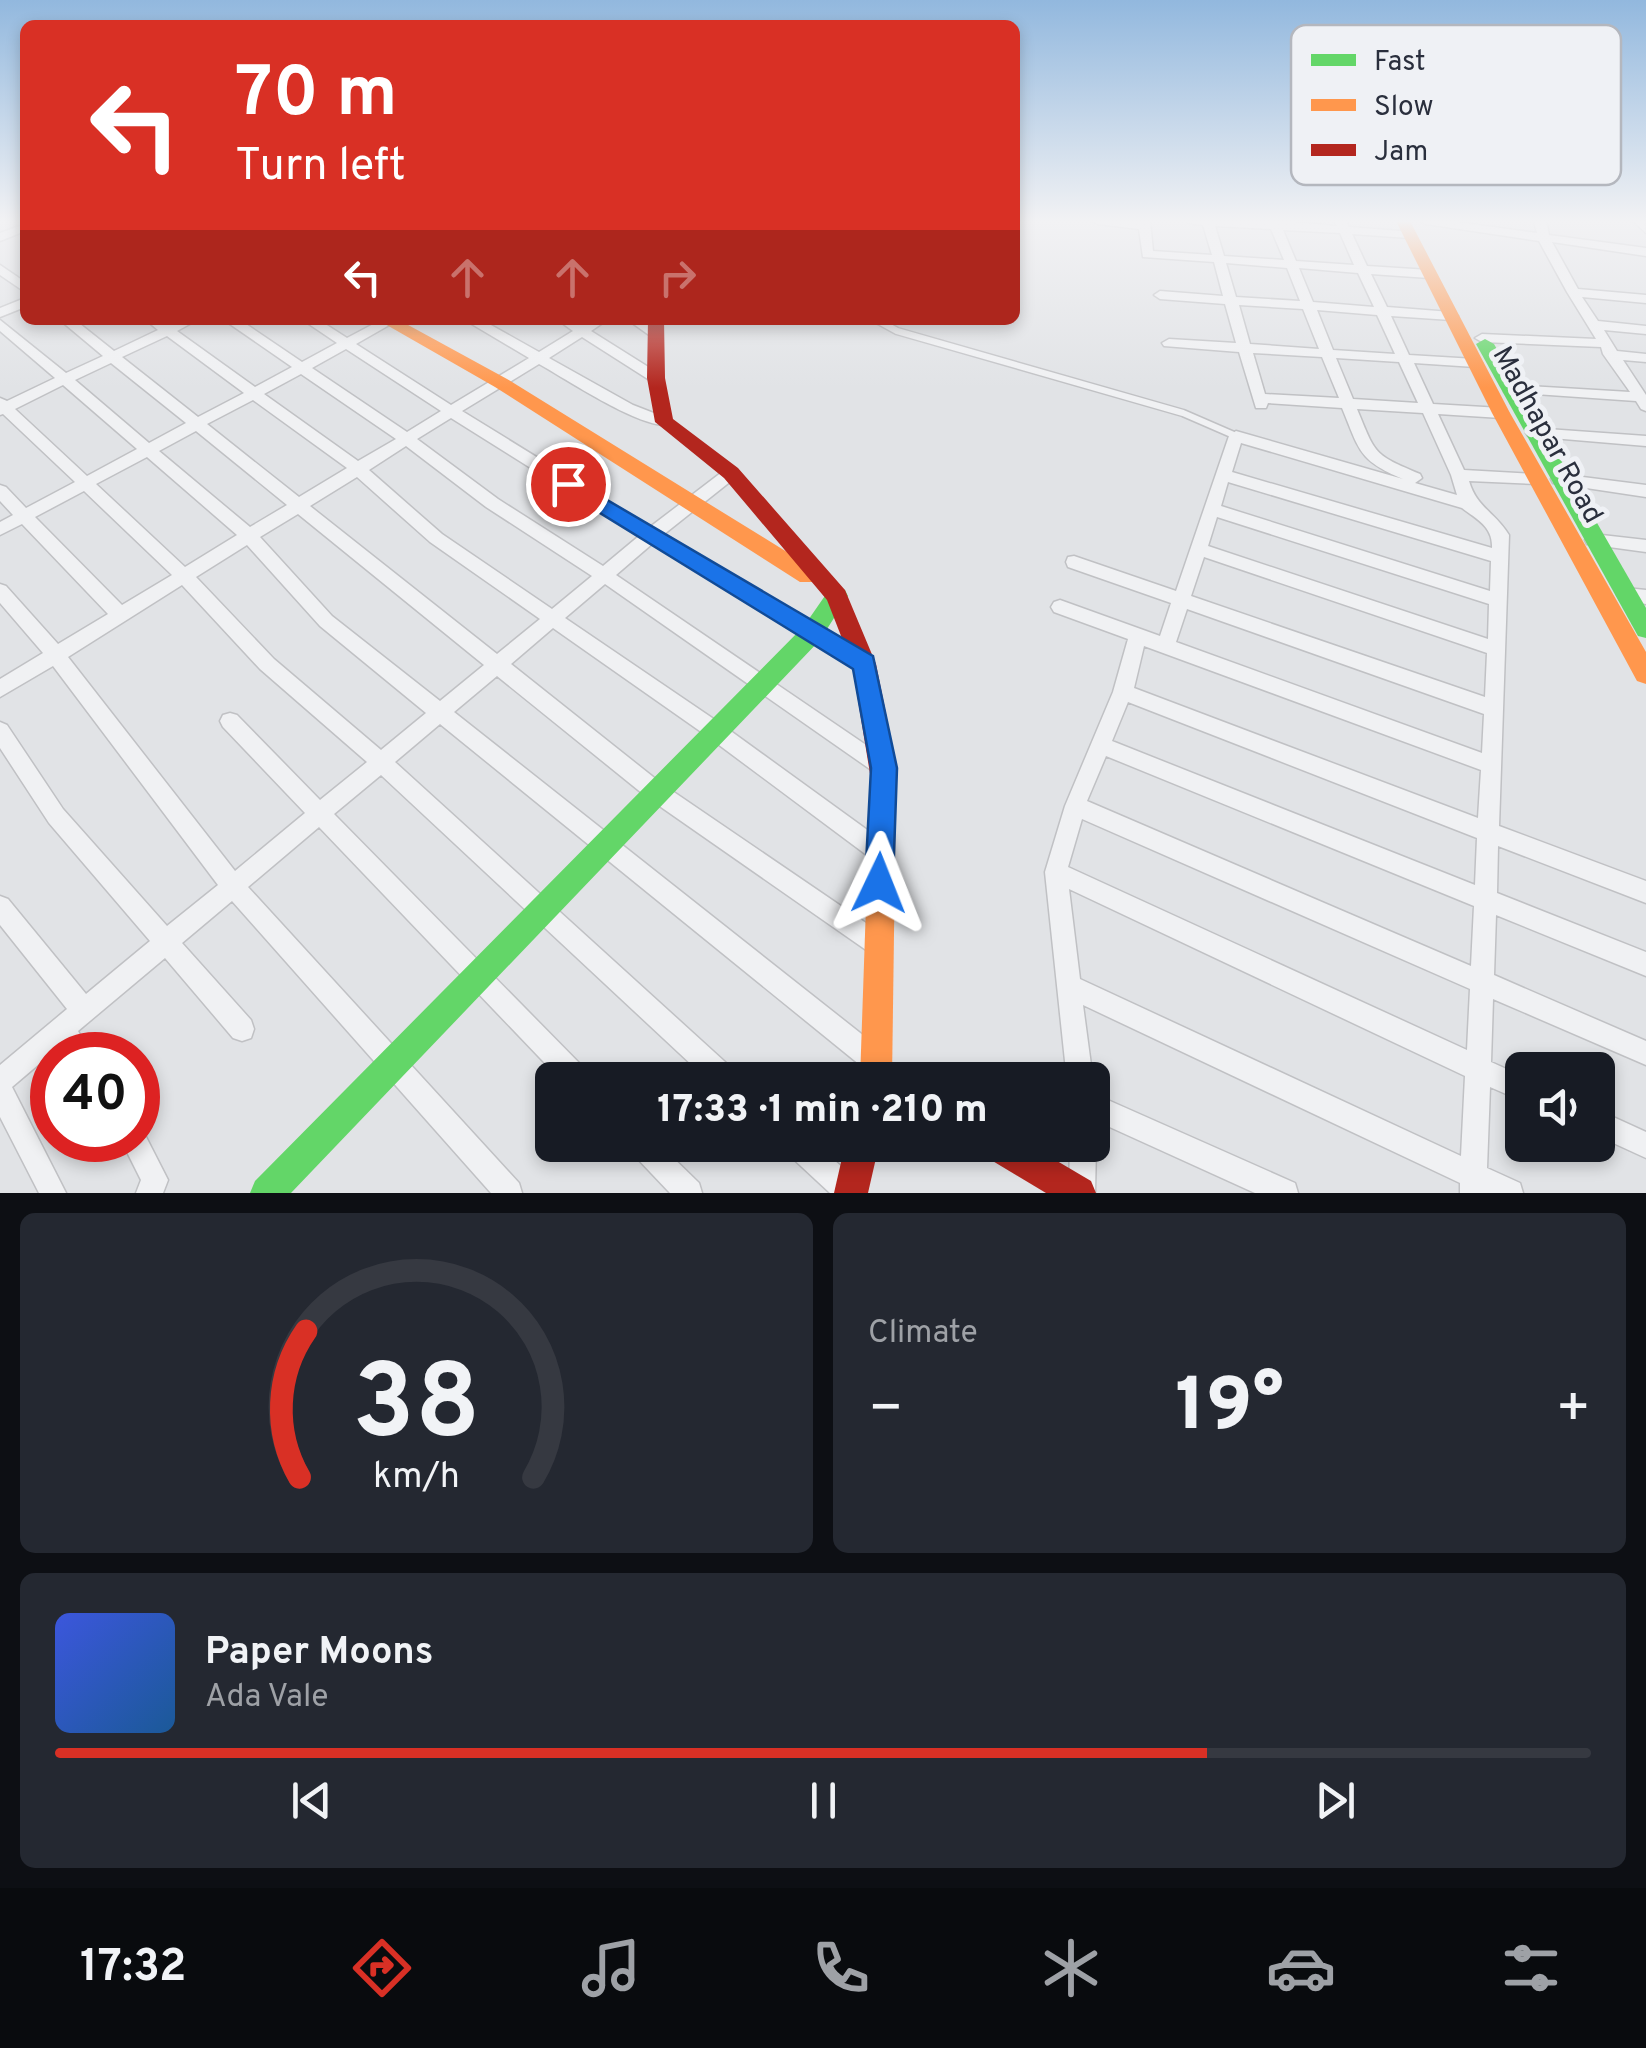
<!DOCTYPE html>
<meta charset="utf-8">
<style>
:root{--surface:#171b24;--page:#242831;--text:#f1f3f6;--muted:#9ea1a6;--line:#363941;--accent:#d93025}
body{margin:0;font-family:Overpass,sans-serif;background:var(--page);color:var(--text);height:100vh;display:flex;flex-direction:column;font-size:38px;white-space:nowrap}
*{box-sizing:border-box;margin:0}
p{font-size:32px;color:var(--muted)}
.icon{flex:none;width:55px;height:55px;fill:none;stroke:currentColor;stroke-width:2;stroke-linecap:round;stroke-linejoin:round}
.map{position:relative;height:1193px;overflow:hidden}
.side{display:flex;flex-direction:column;gap:20px;padding:20px;background:#0d0f14;flex:1}
.side>*{flex:none}
.banner{position:absolute;left:20px;top:20px;width:1000px;height:305px;border-radius:15px;box-shadow:0 5px 15px #0003;background:#d93025;color:#fff;overflow:hidden}
.tools{position:absolute;left:1505px;top:1052px;display:grid;gap:20px}
.tools a{display:grid;place-items:center;width:110px;height:110px;border-radius:15px;background:var(--surface);box-shadow:0 5px 15px #0003;font-size:50px}
.speed{position:absolute;left:30px;top:1032px;display:flex;gap:20px;font-size:50px;font-weight:700;text-align:center}
.speed>*{display:grid;place-content:center;width:130px;height:130px;border-radius:50%;background:var(--surface);box-shadow:0 5px 15px #0003;line-height:1}
.speed .limit{border:15px solid #d22;background:#fff;color:#111}
.pin{position:absolute;display:grid;place-items:center;width:85px;height:85px;color:#fff;margin:-42px;border:5px solid #fff;border-radius:50%;box-shadow:0 2px 10px #0007}
.me{position:absolute;width:110px;margin:-55px;rotate:2deg;stroke-linejoin:round;filter:drop-shadow(0 0 8px #0008)}
.turn{display:flex;align-items:center;gap:35px;height:210px;padding:0 50px;font-size:45px}
.turn .icon{width:130px;height:130px;stroke-width:2.5}
.turn b{display:block;font-size:70px;line-height:85px}
.lanes{display:flex;align-items:center;height:95px;padding:0 50px;background:#0003;justify-content:center;gap:50px;direction:ltr}
.lanes .off{opacity:.35}
.big{font-size:75px;font-weight:800;line-height:1.1}
.side .card{flex:1;display:flex;flex-direction:column;justify-content:center;gap:15px;min-width:0;padding:0 35px;border-radius:15px;background:var(--page)}
.side .dial{align-items:center;gap:0}
.dial svg{height:260px;overflow:visible;fill:none;stroke:var(--line);stroke-width:7;stroke-linecap:round;text-anchor:middle}
.dial text{fill:var(--text);stroke:none}
.song{display:flex;align-items:center;gap:30px}
.cover{width:120px;height:120px;border-radius:15px;background:linear-gradient(135deg,hsl(230 70% 55%),hsl(210 70% 35%))}
.played{height:10px;border-radius:5px;background:linear-gradient(90deg,var(--accent) 75%,var(--line) 75%)}
.keys{display:flex;justify-content:space-around;direction:ltr}
.heat{display:flex;justify-content:space-between;align-items:center;font-size:55px;direction:ltr}
.side .tiles{flex:1;display:grid;gap:20px;grid-template-columns:1fr 1fr}
.card:last-child{grid-column:span 2}
.trip{position:absolute;left:535px;top:1062px;width:575px;height:100px;border-radius:15px;background:var(--surface);box-shadow:0 5px 15px #0003;font-weight:800;line-height:100px;text-align:center}
.menu{display:flex;height:160px;justify-content:space-around;align-items:center;background:#090b0e;color:var(--muted)}
.menu .icon{width:70px;height:70px}
.menu .on{color:var(--accent)}
.menu b{font-size:45px;color:var(--text)}
.map>svg:first-child{display:block}
.lines{fill:none;stroke-linecap:round;stroke-linejoin:round}
.lane-casing{stroke:#c0c1c4;stroke-width:9}
.street-casing{stroke:#c0c1c4;stroke-width:3}
.lane{stroke:#f0f1f3;stroke-width:6}
.street{fill:#f0f1f3;fill-rule:evenodd}
.fast{fill:#63d668;fill-rule:evenodd}
.slow{fill:#ff974d;fill-rule:evenodd}
.jam{fill:#b3261e;fill-rule:evenodd}
.route{fill:#1a73e8;stroke:#114b97;stroke-width:2.5}
.labels{text-anchor:middle;stroke-width:10;stroke-linejoin:round;paint-order:stroke}
.street-label{font-size:28px;fill:#2a2f3d;stroke:#eff1f5}
.key{fill:#eff1f5;stroke:#b4b7be;stroke-width:2.5}
.key-label{font-size:28px;fill:#2a2f3d}
</style>
<div class="map">
<svg width="1646" height="1193" viewBox="0 0 1646 1193">
<rect width="100%" height="100%" fill="#e1e3e6"/>
<g class="lines">
<g class="lane-casing">
<path id="lane" d="M877,320L897,331L1183,413L1236,436"/>
</g>
<g class="street-casing">
<g id="street">
<path d="M1092,221H1150L1153,251L1212,255L1203,225L1188,223L1186,221H1280L1337,226L1334,221H1346L1349,227L1413,232L1415,234L1409,238L1352,234L1367,266L1429,270L1435,274L1429,278L1371,274L1387,307L1451,312L1458,316L1451,320L1391,316L1409,355L1475,359L1482,363L1475,367L1414,363L1433,404L1501,408L1508,413L1501,418L1438,414L1464,470L1537,474L1545,479L1537,484L1469,481C1477,508 1494,511 1509,535L1499,826L1646,881V903L1498,846L1497,893L1646,952V976L1496,915L1494,975L1646,1041V1065L1493,999L1491,1062L1522,1076V1101L1490,1087L1487,1168L1520,1183L1523,1193H1460V1183L1083,1005L1093,1080H1067L1045,872L1065,806L1113,692L1128,639L1054,612L1051,607L1054,602L1060,600L1160,636L1171,603L1068,567L1066,562L1068,557L1074,556L1176,591L1229,436L1236,431L1403,479C1358,460 1360,451 1342,408L1268,403L1266,408H1256L1239,352L1164,346L1162,343L1169,339L1236,343L1225,304L1160,299L1154,295L1160,291L1223,296L1214,262L1143,257L1139,229L1098,224ZM1215,226L1271,229L1284,260L1224,256ZM1283,230L1340,233L1354,265L1296,261ZM1226,263L1287,268L1300,301L1236,297ZM1299,268L1358,273L1374,307L1313,302ZM1239,305L1303,309L1319,349L1250,344ZM1317,310L1377,315L1395,354L1333,350ZM1253,353L1322,357L1339,398L1265,394ZM1336,358L1399,362L1418,403L1353,399ZM1357,409L1423,413L1451,475L1457,495L1415,483L1422,478L1420,474C1373,454 1376,455 1357,409ZM1241,443L1462,508C1478,520 1493,527 1492,548L1232,472ZM1228,482L1491,561L1490,591L1221,506ZM1217,517L1489,604L1488,639L1208,546ZM1204,557L1487,653L1485,697L1191,596ZM1187,609L1484,714L1482,753L1176,642ZM1144,646L1481,770L1478,818L1134,688ZM1128,702L1477,838L1475,885L1112,741ZM1106,756L1474,906L1471,966L1087,801ZM1082,819L1470,989L1467,1050L1068,867ZM1069,889L1465,1076L1461,1156L1080,979Z"/>
<path d="M1420,221H1449L1537,233L1534,221H1546L1549,235L1646,248V256L1552,242L1578,289L1646,295V303L1582,297L1598,321L1646,326V334L1604,330L1617,351L1646,354V362L1623,360L1646,395V411L1641,409L1636,401L1504,392V386L1509,385L1630,392L1603,354L1601,347L1482,342L1475,338L1482,334L1596,339L1567,292L1539,241L1426,224Z"/>
<path d="M1633,221H1645L1646,233Z"/>
<path d="M25,224V231L0,241V233Z"/>
<path d="M0,265L25,282V292L0,275Z"/>
<path d="M25,298V307L0,317V308Z"/>
<path d="M0,320L66,373L103,356L60,320H75L114,351L158,330L146,320H162L169,325L179,320H197L177,331L255,387L292,367L224,320H240L302,362L337,343L303,320H319L347,338L381,320H398L356,344L451,405L529,358L465,320H482L539,352L573,331L558,320H574L582,325L591,320H607L591,331L661,375V381H651L582,337L549,358L633,405L669,419V425C639,428 568,380 539,364L462,411L650,527L726,469H736L739,473L736,477L663,535L871,659L873,664L871,669L864,672L857,669L652,544L616,575L891,762L894,768L891,774L884,777L877,774L605,584L565,618L721,724L888,845L891,852L888,859L880,862L872,859L707,736L553,628L511,664L662,784L885,936L888,944L885,952L877,955L869,952L648,798L497,676L454,712L883,1051L886,1060L883,1069L874,1072L865,1069L440,724L395,762L735,1071L739,1080H708L381,775L334,814L587,1071L591,1080H561L319,827L248,887L519,1183L522,1193H491L232,901L182,943L251,1020L254,1029L251,1038L242,1041L233,1038L165,958L78,1031L91,1055H65L59,1047L12,1087L66,1193H39L0,1117V1065L67,1009L0,925V896L8,899L86,994L150,941L49,823L0,748V722L7,725L63,809L167,926L218,885L53,666L0,697V679L43,653L0,603V584L6,586L58,644L108,614L22,524L0,535V522L13,515L0,501V485L6,487L26,508L75,482L3,414L0,415V398L7,401L55,378L0,331ZM167,336L244,393L198,417L122,357ZM346,349L441,411L407,432L312,368ZM111,363L186,423L149,443L75,380ZM301,374L396,439L358,461L264,394ZM63,385L137,449L87,476L15,409ZM253,400L347,468L299,497L207,424ZM451,418L639,536L603,566L498,499L417,439ZM196,431L287,505L250,527L159,451ZM406,446L486,507L592,576L552,609L442,534L369,470ZM147,457L237,535L185,567L96,484ZM357,477L430,542L540,619L497,654L310,506ZM84,491L172,575L122,605L35,517ZM298,514L484,665L440,701L332,616L260,537ZM247,545L320,626L426,713L381,750L274,659L196,577ZM182,585L260,669L367,762L320,800L237,715L230,713L223,715L220,721L223,727L305,813L235,871L68,657Z"/>
<path d="M628,320H644L661,332L659,335H649Z"/>
<path d="M1533,428L1646,436V446L1528,436L1526,433Z"/>
<path d="M1559,474L1646,485V497L1553,483L1551,479L1553,475Z"/>
<path d="M1593,534L1646,540V552L1587,544L1585,540Z"/>
<path d="M1626,588L1646,590V604L1620,600L1617,595L1620,590Z"/>
<path d="M1092,1093L1295,1183L1298,1193H1255L1092,1119Z"/>
<path d="M1598,1110L1646,1132V1158L1598,1136Z"/>
<path d="M138,1128L143,1131L168,1180L163,1193H136L141,1180L121,1140H138Z"/>
<path d="M1092,1136L1096,1145L1095,1193H1069L1070,1145H1092Z"/>
<path d="M629,1145H660L699,1183L702,1193H670L633,1154Z"/>
<path d="M784,1145H817L860,1183L863,1193H830L788,1154Z"/>
</g>
</g>
<use href="#lane" class="lane"/>
<use href="#street" class="street"/>
<g class="fast">
<path d="M1485,339L1494,344L1646,608V638L1638,636L1476,344Z"/>
<path d="M837,587L845,590L848,596L820,640L291,1193H250L255,1181L804,626L829,590Z"/>
</g>
<g class="slow">
<path d="M1396,221H1410L1510,413L1646,652V684L1637,681L1492,413Z"/>
<path d="M378,320H399L507,379L816,570L819,576L816,582H800L495,387Z"/>
<path d="M883,777L892,780L896,789L892,1080H860L870,789L874,780Z"/>
</g>
<g class="jam">
<path d="M648,320H664L665,378L673,419L738,468L845,590L876,664L897,768L892,798L883,801L874,798L852,664L827,600L724,478L655,422L647,378Z"/>
<path d="M845,1145H879L868,1193H834Z"/>
<path d="M981,1145H1030L1091,1181L1096,1193H1046L986,1157Z"/>
</g>
</g>
<linearGradient id="sky" x2="0" y2="1"><stop stop-color="#92b8de"/><stop offset="0.57" stop-color="#f2f2f4"/><stop offset="1" stop-color="#f2f2f4" stop-opacity="0"/></linearGradient>
<rect width="1646" height="388" fill="url(#sky)"/>
<path class="route" d="M568,477L873,656L897,768L893,883L889,893L879,897L869,893L865,883L871,768L853,669L561,489L558,484Z"/>
<g class="labels">
<g class="street-label">
<text transform="translate(1549 434) rotate(61)" y="10">Madhapar Road</text>
</g>
</g>
<rect x="1291" y="25" width="330" height="160" rx="15" class="key"/>
<rect x="1311" y="54" width="45" height="12" fill="#63d668"/>
<rect x="1311" y="99" width="45" height="12" fill="#ff974d"/>
<rect x="1311" y="144" width="45" height="12" fill="#b3261e"/>
<g class="key-label">
<text x="1374" y="70">Fast</text>
<text x="1374" y="115">Slow</text>
<text x="1374" y="160">Jam</text>
</g>
</svg>
<div class="tools">
<a><svg class="icon" aria-label="sound" viewBox="0 0 24 24"><path d="M4 9h4l5-4v14l-5-4H4zM17 9q2 3 0 6"/></svg></a>
</div>
<div class="speed"><div class="limit">40</div></div>
<div class="pin" style="left:568px;top:484px;background:#d93025"><svg class="icon" aria-label="arrive" viewBox="0 0 24 24"><path d="M6 21V4h12l-3 4 3 4H6"/></svg></div>
<svg class="me" style="left:879px;top:883px" viewBox="-20 -20 40 40"><path d="M0-17L14 15 0 8-14 15z" fill="#1a73e8" stroke="#fff" stroke-width="4"/></svg>
<div class="trip">17:33 · 1 min · 210 m</div>
<div class="banner">
<div class="turn"><svg class="icon" aria-label="left" viewBox="0 0 24 24"><path d="M17 20v-9H6M10 6l-5 5 5 5"/></svg><div><b>70 m</b>Turn left</div></div>
<div class="lanes"><svg class="icon" aria-label="left" viewBox="0 0 24 24"><path d="M17 20v-9H6M10 6l-5 5 5 5"/></svg><svg class="icon off" aria-label="ahead" viewBox="0 0 24 24"><path d="M12 20V5M6 11l6-6 6 6"/></svg><svg class="icon off" aria-label="ahead" viewBox="0 0 24 24"><path d="M12 20V5M6 11l6-6 6 6"/></svg><svg class="icon off" aria-label="right" viewBox="0 0 24 24"><path d="M7 20v-9h11M14 6l5 5-5 5"/></svg></div>
</div>
</div>
<section class="side">
<div class="tiles">
<div class="card dial"><svg viewBox="0 0 100 80">
<path d="M14 69A42 42 0 1 1 86 69"/>
<path d="M14 69A42 42 0 0 1 16 24" stroke="#d93025"/>
<text x="50" y="56" font-size="32" font-weight="700">38</text>
<text x="50" y="72" font-size="11">km/h</text>
</svg></div>
<div class="card"><p>Climate</p>
<div class="heat"><a>−</a><b class="big">19°</b><a>+</a></div>
</div>
<div class="card">
<div class="song"><i class="cover"></i><div><b>Paper Moons</b><p>Ada Vale</p></div></div>
<div class="played"></div>
<div class="keys"><svg class="icon" aria-label="previous" viewBox="0 0 24 24"><path d="M18 5L8 12l10 7zM5 5v14"/></svg><svg class="icon" aria-label="pause" viewBox="0 0 24 24"><path d="M8 5v14M16 5v14"/></svg><svg class="icon" aria-label="next" viewBox="0 0 24 24"><path d="M6 5l10 7-10 7zM19 5v14"/></svg></div>
</div>
</div>
</section>
<nav class="menu">
<b>17:32</b>
<svg class="icon on" aria-label="directions" viewBox="0 0 24 24"><path d="M12 3l9 9-9 9-9-9zM9 14v-3h6M13 9l2 2-2 2"/></svg>
<svg class="icon" aria-label="music" viewBox="0 0 24 24"><path d="M9 18V5l10-2v13"/><circle cx="6" cy="18" r="3"/><circle cx="16" cy="16" r="3"/></svg>
<svg class="icon" aria-label="phone" viewBox="0 0 24 24"><path d="M5 4h4l2 5-3 2q2 4 5 5l2-3 5 2v4C11 20 4 13 5 4z"/></svg>
<svg class="icon" aria-label="climate" viewBox="0 0 24 24"><path d="M12 3v18M4 7l16 10M4 17L20 7"/></svg>
<svg class="icon" aria-label="car" viewBox="0 0 24 24"><path d="M5 17H2v-5l4-1 3-4h7l3 4 3 1v5h-3M9 17h6M6 11h13"/><circle cx="7" cy="17" r="2"/><circle cx="17" cy="17" r="2"/></svg>
<svg class="icon" aria-label="filters" viewBox="0 0 24 24"><path d="M4 7h16M4 17h16"/><circle cx="9" cy="7" r="2"/><circle cx="15" cy="17" r="2"/></svg>
</nav>
